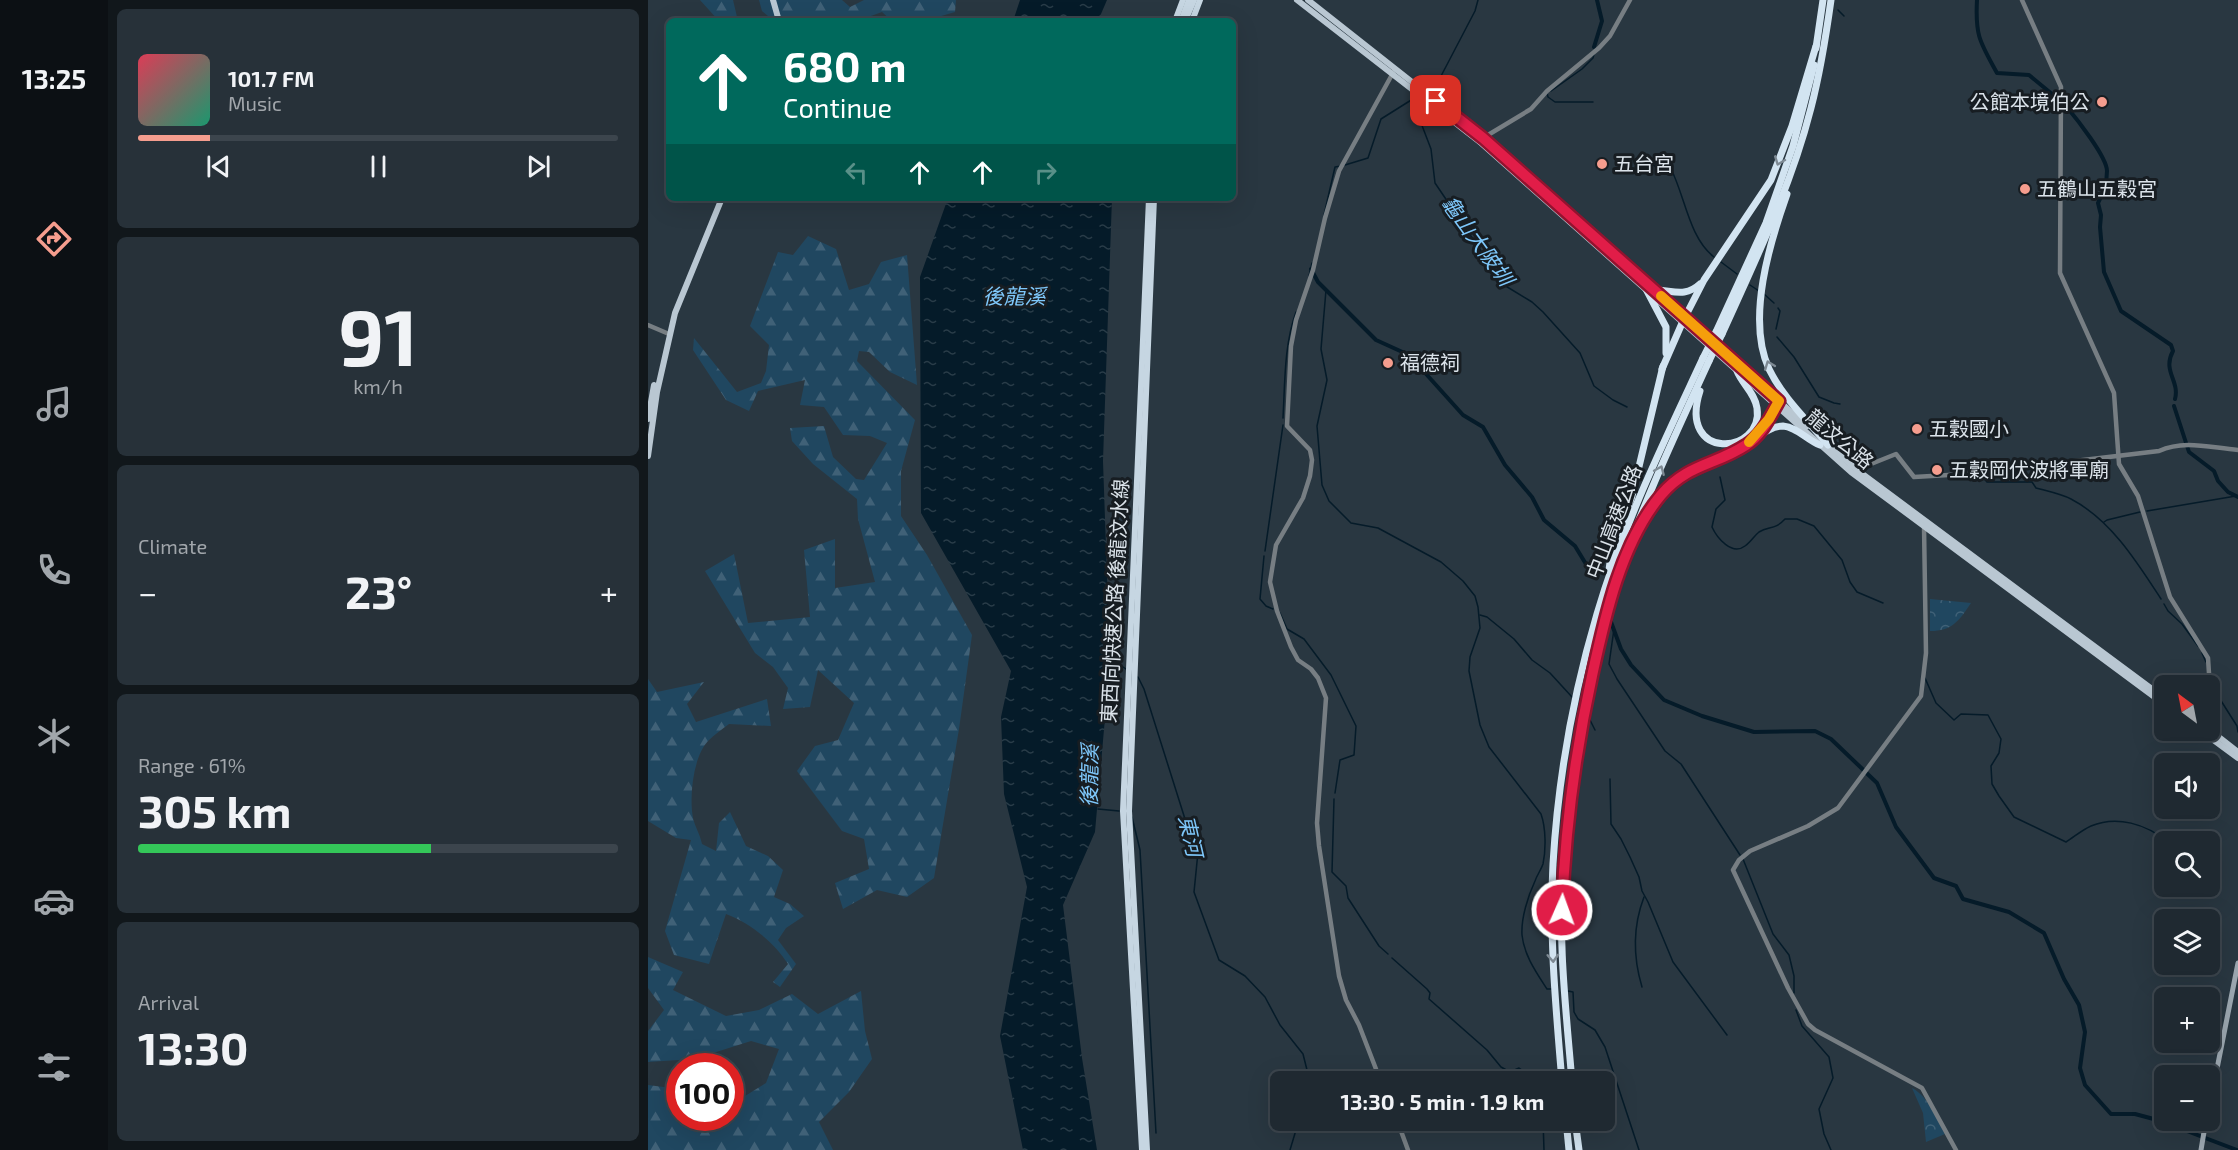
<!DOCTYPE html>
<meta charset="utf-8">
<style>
:root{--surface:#1f2931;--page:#273139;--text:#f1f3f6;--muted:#a1a6ab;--line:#3c454d;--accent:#f59d8e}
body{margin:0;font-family:"Exo 2","Noto Sans TC",sans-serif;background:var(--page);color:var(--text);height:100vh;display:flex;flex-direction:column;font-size:22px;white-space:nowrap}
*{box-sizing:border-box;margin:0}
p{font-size:20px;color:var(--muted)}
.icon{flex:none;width:33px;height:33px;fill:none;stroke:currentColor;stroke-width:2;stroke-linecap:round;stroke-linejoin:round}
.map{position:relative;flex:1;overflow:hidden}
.side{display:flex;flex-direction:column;gap:9px;padding:9px;background:#11171b;width:540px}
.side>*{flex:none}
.banner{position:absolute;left:18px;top:18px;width:570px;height:183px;border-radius:9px;box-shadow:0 6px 24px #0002,0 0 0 2px var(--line);background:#00695c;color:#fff;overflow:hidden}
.needle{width:39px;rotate:328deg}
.tools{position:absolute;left:1506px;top:675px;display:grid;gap:12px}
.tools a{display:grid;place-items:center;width:66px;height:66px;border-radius:9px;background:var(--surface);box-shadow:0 6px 24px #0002,0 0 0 2px var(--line);font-size:30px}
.speed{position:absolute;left:18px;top:1053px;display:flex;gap:12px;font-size:30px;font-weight:700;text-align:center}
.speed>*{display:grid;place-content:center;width:78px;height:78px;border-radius:50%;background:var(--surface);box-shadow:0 6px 24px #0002,0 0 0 2px var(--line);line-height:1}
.speed .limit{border:9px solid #d22;background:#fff;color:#111}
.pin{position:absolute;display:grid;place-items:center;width:51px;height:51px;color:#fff;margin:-26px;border-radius:12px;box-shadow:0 3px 9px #0006}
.me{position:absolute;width:66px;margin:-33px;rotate:2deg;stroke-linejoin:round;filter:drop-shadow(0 0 4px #0008)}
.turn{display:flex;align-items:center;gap:21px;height:126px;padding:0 18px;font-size:27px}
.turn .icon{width:78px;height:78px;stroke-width:2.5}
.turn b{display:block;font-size:42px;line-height:51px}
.lanes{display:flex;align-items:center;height:57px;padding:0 18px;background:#0003;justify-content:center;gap:30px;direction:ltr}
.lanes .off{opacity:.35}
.big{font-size:45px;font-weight:700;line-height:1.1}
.side .widget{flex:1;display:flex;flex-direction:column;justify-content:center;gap:9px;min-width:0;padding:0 21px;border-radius:9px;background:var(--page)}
.side .dial{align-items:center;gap:0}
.dial b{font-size:78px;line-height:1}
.song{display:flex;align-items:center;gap:18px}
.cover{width:72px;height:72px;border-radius:9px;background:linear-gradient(135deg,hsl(350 70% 55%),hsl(160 70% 35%))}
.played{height:6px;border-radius:3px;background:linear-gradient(90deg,var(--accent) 15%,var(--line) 15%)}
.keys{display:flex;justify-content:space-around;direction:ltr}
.heat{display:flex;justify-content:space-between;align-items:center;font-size:33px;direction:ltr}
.charge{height:9px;border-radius:4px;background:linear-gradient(90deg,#34c759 61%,var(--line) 0)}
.trip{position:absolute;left:622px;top:1071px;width:345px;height:60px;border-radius:9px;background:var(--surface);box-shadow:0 6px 24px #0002,0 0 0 2px var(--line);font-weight:700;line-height:60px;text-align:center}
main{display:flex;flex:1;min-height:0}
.dock{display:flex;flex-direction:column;width:108px;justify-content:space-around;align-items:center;background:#0c1014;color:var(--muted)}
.dock .icon{width:42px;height:42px}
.dock .on{color:var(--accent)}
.dock b{font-size:27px;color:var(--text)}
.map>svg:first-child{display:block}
.forest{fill:url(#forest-firs)}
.park{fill:url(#park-crowns)}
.water{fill:url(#water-ripples)}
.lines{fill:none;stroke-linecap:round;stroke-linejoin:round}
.stream{stroke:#051b29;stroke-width:1.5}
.canal{stroke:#051b29;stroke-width:4}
.tertiary{stroke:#777e83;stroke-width:4.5}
.secondary{stroke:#9ca7b0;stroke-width:5}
.primary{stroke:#b9c7d2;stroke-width:6}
.trunk{stroke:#c6d6e2;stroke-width:6}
.motorway{stroke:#d2e4f1;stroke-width:7}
.motorway-bridge{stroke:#d2e4f1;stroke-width:7}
.oneway{stroke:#7e8a94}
.route-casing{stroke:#92132f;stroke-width:15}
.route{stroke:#e11d48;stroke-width:10}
.slow{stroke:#f59e0b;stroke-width:10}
.poi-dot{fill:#f59d8e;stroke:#171d22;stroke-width:2}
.labels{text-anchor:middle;stroke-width:6;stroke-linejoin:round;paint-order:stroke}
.poi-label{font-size:20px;fill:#dbe3ea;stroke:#171d22;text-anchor:start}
.street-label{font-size:20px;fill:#dbe3ea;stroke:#171d22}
.water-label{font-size:21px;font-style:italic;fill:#7ec7fa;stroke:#171d22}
</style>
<main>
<nav class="dock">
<b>13:25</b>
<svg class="icon on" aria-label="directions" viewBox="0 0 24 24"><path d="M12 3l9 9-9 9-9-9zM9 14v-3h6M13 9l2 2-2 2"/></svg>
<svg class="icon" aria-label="music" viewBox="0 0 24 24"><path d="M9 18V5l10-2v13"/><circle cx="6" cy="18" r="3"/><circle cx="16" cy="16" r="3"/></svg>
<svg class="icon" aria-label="phone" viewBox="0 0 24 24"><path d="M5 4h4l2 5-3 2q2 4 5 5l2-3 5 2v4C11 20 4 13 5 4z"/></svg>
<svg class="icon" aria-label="climate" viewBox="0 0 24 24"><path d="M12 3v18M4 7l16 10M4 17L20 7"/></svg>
<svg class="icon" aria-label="car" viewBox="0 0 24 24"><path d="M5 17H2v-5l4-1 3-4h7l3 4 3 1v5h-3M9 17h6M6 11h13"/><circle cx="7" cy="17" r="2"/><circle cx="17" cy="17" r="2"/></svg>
<svg class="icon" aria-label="filters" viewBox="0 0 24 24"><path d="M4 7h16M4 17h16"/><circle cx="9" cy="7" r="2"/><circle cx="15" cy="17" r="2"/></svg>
</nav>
<section class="side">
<div class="widget">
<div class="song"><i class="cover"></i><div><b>101.7 FM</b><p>Music</p></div></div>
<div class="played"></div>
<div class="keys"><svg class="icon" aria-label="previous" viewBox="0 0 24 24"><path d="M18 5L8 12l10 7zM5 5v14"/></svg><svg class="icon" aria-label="pause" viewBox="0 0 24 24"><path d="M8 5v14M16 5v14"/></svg><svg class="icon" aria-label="next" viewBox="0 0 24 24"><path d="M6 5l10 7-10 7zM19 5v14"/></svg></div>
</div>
<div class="widget dial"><b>91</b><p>km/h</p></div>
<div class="widget"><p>Climate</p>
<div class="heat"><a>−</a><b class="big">23°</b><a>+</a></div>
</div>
<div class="widget"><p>Range · 61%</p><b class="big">305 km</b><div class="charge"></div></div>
<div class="widget"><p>Arrival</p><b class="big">13:30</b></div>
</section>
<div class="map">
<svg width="1590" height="1150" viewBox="0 0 1590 1150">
<defs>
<pattern id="forest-firs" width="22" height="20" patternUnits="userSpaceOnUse" patternTransform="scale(1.5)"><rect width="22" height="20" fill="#204760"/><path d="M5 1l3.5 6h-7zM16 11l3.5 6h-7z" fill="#406177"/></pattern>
<pattern id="park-crowns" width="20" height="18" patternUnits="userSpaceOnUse" patternTransform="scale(1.5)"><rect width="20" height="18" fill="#204760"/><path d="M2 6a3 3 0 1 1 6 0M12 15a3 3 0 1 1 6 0" fill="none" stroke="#406177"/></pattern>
<pattern id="water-ripples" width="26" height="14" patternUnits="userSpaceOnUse" patternTransform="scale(1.5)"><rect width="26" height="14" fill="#051b29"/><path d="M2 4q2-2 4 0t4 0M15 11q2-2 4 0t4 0" fill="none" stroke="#293c48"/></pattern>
</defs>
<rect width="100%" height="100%" fill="#293741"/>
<g class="forest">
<path d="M52,0H85L89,17L93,21H71Z"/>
<path d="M111,0H194L202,7L216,0H308L307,12L276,21H244L234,12L209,21H126L114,11Z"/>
<path d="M160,236L188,249L201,290L221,284L233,262L259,255L269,385L242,372L221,352L211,351L209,361L267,420L253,471V516L279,555L324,635L311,729L286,878L259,897L229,890L195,909L187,883L221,869L216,839L194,831L149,771L167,746L190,740L206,703L170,670L162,707L135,709L140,688L125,667L107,653L57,571L86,554L100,623L162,617L156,550L187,539V588L227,582L210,519L209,499L165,464L144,441L142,428L176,426L185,457L208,479L216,480L239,443L222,436L195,435L176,407L152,405L157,380L110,391L101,411L78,400L45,350L46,338L89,392L113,383L118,371L121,345L102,326L130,252L145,255Z"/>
<path d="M0,679L9,692L56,682L39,704L48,722L119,699L123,726L81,724C74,729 66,735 60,741C45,757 41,797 45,818C47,827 52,834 54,844L68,851L71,823L82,812L98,846L120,856L135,870L126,897L142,904L156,916L138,928L130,940L148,964L132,987L125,982L140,964C126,942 102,923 78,914L61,964L26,955L17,931L43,840L28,838L0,821Z"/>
<path d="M0,957L35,972L25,990L78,1016L111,1010L144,994L170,1014L213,991L217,1031L224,1059L201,1092L171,1122L185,1150H0V1085L31,1089L32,1118H82L83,1100L89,1101L118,1083L131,1049L103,1041L46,1059L0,1062V1031L16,1010L0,988Z"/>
</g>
<g class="park">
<path d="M1282,599L1323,603C1311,621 1304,631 1282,631Z"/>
<path d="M1264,1088C1281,1097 1288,1118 1297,1134L1278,1142L1275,1113Z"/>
</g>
<g class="water">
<path d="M372,0H459L450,21H365Z"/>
<path d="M300,198H464L455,461L461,633L460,684L447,832L415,905L434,1058L449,1150H375L352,1036L379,887L356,794L353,717L363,671L273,513L272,277Z"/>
</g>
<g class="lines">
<g class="stream">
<path d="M1190,10L1196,16"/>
<path d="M776,90L792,78L827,11L830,0"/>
<path d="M903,91L934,69L945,58L946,54"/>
<path d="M899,93L900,97L907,102H945"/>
<path d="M765,102L783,149L787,183L856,285L884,302L895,312L932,353L946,386L965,400L979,407"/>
<path d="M999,161L1010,168L1023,169C1037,196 1041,238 1066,257"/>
<path d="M697,165L720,158L733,119L768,97"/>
<path d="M676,215L687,167L693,166"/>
<path d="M1073,262L1089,274"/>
<path d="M661,276L664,263"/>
<path d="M1102,285L1111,291"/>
<path d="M678,290L673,349L679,380L669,426L674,485L681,501L703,523L730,528L793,562L815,581L827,596L830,607L832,628L822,657L821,671L832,725L841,747L893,814C898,828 898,850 895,864C893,870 889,875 887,881C880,896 873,918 874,935C876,955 888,972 899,989H904"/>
<path d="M1116,294L1126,303"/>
<path d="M1128,329L1132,311L1130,308"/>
<path d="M1129,337L1146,357L1171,397L1186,403L1192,404"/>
<path d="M635,418C637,383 636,345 648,312"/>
<path d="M1333,475L1339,482H1384L1388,488C1399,491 1413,494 1423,499C1463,520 1489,562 1513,599"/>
<path d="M1072,477L1077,500L1068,509L1064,527C1069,538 1084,556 1097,546C1103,542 1106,536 1111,532C1121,526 1127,530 1137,519H1149L1166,526L1194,560L1202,582L1209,592L1235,603"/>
<path d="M1499,511L1588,496"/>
<path d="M1456,522L1459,520L1492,512"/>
<path d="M617,551L635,425"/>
<path d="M616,556L612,599L618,606L625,609"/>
<path d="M1516,604L1520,611L1534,624L1550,646"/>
<path d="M632,613L639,629L656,639L683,675L708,726L706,755L692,760L687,793"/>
<path d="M832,615L839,617L866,639L884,660L902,673L924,697"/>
<path d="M966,629L961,664L969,679L1017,751L1033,764L1092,855"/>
<path d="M1554,653L1558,662"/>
<path d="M460,657L478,669"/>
<path d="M1564,675L1570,696L1589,726L1590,732"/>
<path d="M490,677L496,689L537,819L550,852L546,892L571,960L597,976L617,997L632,1025L655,1054L662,1082"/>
<path d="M1277,678L1288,703L1306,720L1313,714L1340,715L1353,739L1351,753L1343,766L1344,784L1351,796L1366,817L1418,842C1426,837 1434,830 1443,826C1469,815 1498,824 1520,842"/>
<path d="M939,714L947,730"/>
<path d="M962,779L963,824L973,839L982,857L991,877L994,891L1000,902L1025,962L1079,1035"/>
<path d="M686,799L684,872L698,886L700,898L731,946L740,954"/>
<path d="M450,809L471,811"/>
<path d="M484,817L492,850L508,1133"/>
<path d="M1095,859L1125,934L1141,955L1146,976V993"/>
<path d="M744,958L779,989L782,993L781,999L839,1050L853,1067L862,1072L871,1068L879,1074L884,1082"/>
<path d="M994,987C985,957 985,926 996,897"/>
<path d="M920,991L925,992L926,1012L930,1019L947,1030L957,1047L991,1150"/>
<path d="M1148,1010L1154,1026L1181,1057L1185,1078L1171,1109L1176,1134L1183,1150"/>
<path d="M895,1120L896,1150"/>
<path d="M642,1150L651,1120"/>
</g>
<g class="canal">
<path d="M1329,0C1327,36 1332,42 1349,73L1381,75L1410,99"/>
<path d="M946,47L954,21L949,0"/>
<path d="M1418,106C1428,118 1459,157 1459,171C1459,182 1455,194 1450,203L1453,215L1452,227L1456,272L1473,311L1523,345L1525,351C1514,371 1532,381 1527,399"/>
<path d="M663,269L670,282L728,340L761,355L815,415L835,427L857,465L884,497L896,520L927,546L944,574"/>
<path d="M1526,406L1541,452L1566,471L1570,481L1580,492L1590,497"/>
<path d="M963,622L973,649L983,665L1016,700L1054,716L1106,732L1167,731L1183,739L1229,783L1248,827L1286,878L1308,886L1315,899L1361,912L1396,933L1416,979L1431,1005L1437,1032L1432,1068L1437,1085L1463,1114H1487L1528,1125L1531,1128L1589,1150"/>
</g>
<g class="tertiary">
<path d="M1374,0L1413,87L1412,273L1466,393L1471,464L1490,496L1522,597L1560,658L1565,735"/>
<path d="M835,138L883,109L899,91L951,48L962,36L982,0"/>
<path d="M0,325L21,334"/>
<path d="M1208,470L1248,454L1266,477L1318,474L1511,451C1537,439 1563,448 1590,450"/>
<path d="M1276,526L1278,653L1273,696L1190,808L1160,826L1102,851L1091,860L1085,870L1140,988L1160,1024L1167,1030L1274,1088L1308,1150"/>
<path d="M733,1082L711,1025L698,1000L691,976L671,846L669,823L678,698L670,678L663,669L650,660L643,647L629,611L622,582L628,545L655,498L662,476L664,460L662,450L639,426L643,346L648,320L665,270L677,218L691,171L746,71"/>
<path d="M749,1120L760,1150"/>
</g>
<g class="secondary">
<path d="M1562,1104L1590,963"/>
<path d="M1553,1150L1558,1120"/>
</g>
<g class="primary">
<path d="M125,0L131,21"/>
<path d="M649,0L833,143L1203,472L1516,704"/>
<path d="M660,0L835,138L1159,426"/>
<path d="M0,419L6,385"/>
<path d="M1178,443L1209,470L1516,698"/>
<path d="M0,456L9,392L27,313L74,198"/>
<path d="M1552,730L1590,758"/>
<path d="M1562,730L1590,752"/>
</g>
<g class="trunk">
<path d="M527,21L535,0"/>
<path d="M533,21L541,0"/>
<path d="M537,21L546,0"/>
<path d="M544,21L552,0"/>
<path d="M494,1150L475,811L501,198"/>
<path d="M499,1150L481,811L506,198"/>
</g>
<g class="motorway">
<path d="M1168,48L1175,0"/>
<path d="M1139,194C1122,242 1098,319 1121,369C1135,398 1160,421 1180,445"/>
<path d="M998,289L1018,327V353"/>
<path d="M1007,290C1024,290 1037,298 1052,284"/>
<path d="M1068,332L1118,223L1145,146L1166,65"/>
<path d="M1074,334C1107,261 1143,187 1163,108C1172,73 1178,36 1183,0"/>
<path d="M1014,369L1035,321L1056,280L1123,180L1144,126L1168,46"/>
<path d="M1052,391C1029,462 1116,455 1109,408C1107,393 1094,384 1089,371"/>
<path d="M1110,433L1121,419L1131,401"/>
<path d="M992,528C1007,502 1023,479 1052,465C1067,458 1083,453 1098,445C1110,438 1121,426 1135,426C1149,427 1159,440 1172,445"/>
<path d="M961,570L963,555L984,496L1015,366"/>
<path d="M914,1082C908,1009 901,937 905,864C910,779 925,695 949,614C975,525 1016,442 1055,358"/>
<path d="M924,1082C918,1009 909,936 916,864C924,768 940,674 968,583C993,507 1028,433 1061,361"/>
<path d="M918,1120L921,1150"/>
<path d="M927,1120L931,1150"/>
</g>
<g class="motorway-bridge">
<path d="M1055,358L1068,332"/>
<path d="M1061,361L1074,334"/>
</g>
</g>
<defs><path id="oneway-chevron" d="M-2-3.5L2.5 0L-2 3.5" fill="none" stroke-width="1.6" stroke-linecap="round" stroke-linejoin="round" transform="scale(1.5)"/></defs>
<g class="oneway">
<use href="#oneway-chevron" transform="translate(1131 161) rotate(111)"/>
<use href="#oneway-chevron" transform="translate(1121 365) rotate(-111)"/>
<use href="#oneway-chevron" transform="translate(1012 470) rotate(-67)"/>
<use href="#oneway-chevron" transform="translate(905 958) rotate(87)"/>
</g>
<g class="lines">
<g class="route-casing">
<path id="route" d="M788,101L835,138L1131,401C1122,417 1114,435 1098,445C1068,465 1039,464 1013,495C973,543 957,616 944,676C927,753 917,831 914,910"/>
</g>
<use href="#route" class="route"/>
<path class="slow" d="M1013,296L1131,401L1121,419L1101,442"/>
</g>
<g class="poi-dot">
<circle cx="1454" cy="102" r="6"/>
<circle cx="954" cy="164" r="6"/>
<circle cx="1377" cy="189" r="6"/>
<circle cx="740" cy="363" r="6"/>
<circle cx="1269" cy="429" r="6"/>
<circle cx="1289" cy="470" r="6"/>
</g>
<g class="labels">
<g class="poi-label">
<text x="1442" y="109" text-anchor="end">公館本境伯公</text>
<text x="966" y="171">五台宮</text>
<text x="1389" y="196">五鶴山五穀宮</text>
<text x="752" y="370">福德祠</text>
<text x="1281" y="436">五穀國小</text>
<text x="1301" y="477">五穀岡伏波將軍廟</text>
</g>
<g class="street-label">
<text transform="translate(1192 439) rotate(40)" y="7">龍汶公路</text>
<text transform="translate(966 522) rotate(-69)" y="7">中山高速公路</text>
<text transform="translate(467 601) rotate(-87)" y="7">東西向快速公路 後龍汶水線</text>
</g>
<g class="water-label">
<text transform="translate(829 241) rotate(54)" y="7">龜山大陂圳</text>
<text x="366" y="304">後龍溪</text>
<text transform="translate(442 776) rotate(-89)" y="7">後龍溪</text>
<text transform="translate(542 836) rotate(77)" y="7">東河</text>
</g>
</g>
</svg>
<div class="tools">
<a><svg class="needle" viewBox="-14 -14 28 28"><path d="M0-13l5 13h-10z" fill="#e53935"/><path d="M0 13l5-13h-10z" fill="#a1a6ab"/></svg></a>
<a><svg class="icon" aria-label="sound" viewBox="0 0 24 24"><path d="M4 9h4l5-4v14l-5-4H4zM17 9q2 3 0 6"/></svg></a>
<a><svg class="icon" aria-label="search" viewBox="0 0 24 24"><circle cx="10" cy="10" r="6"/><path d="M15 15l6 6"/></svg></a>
<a><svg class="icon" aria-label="layers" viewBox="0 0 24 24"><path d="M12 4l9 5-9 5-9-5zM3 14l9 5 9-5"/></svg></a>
<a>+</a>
<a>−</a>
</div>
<div class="speed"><div class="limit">100</div></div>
<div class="pin" style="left:788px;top:101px;background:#d93025"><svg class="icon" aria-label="arrive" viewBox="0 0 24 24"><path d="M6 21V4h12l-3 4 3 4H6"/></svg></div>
<svg class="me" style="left:914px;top:910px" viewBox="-20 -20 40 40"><circle r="17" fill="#e11d48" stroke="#fff" stroke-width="3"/><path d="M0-11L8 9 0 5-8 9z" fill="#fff"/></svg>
<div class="trip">13:30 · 5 min · 1.9 km</div>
<div class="banner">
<div class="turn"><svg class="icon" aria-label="ahead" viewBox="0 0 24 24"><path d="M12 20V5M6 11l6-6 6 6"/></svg><div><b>680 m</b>Continue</div></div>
<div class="lanes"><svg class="icon off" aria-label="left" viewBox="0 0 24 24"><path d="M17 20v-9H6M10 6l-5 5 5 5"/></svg><svg class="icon" aria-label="ahead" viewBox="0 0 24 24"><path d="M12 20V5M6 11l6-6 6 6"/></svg><svg class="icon" aria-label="ahead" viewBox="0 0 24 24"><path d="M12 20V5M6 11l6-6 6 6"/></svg><svg class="icon off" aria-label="right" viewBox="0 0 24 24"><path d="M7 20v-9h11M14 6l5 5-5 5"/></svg></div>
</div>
</div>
</main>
